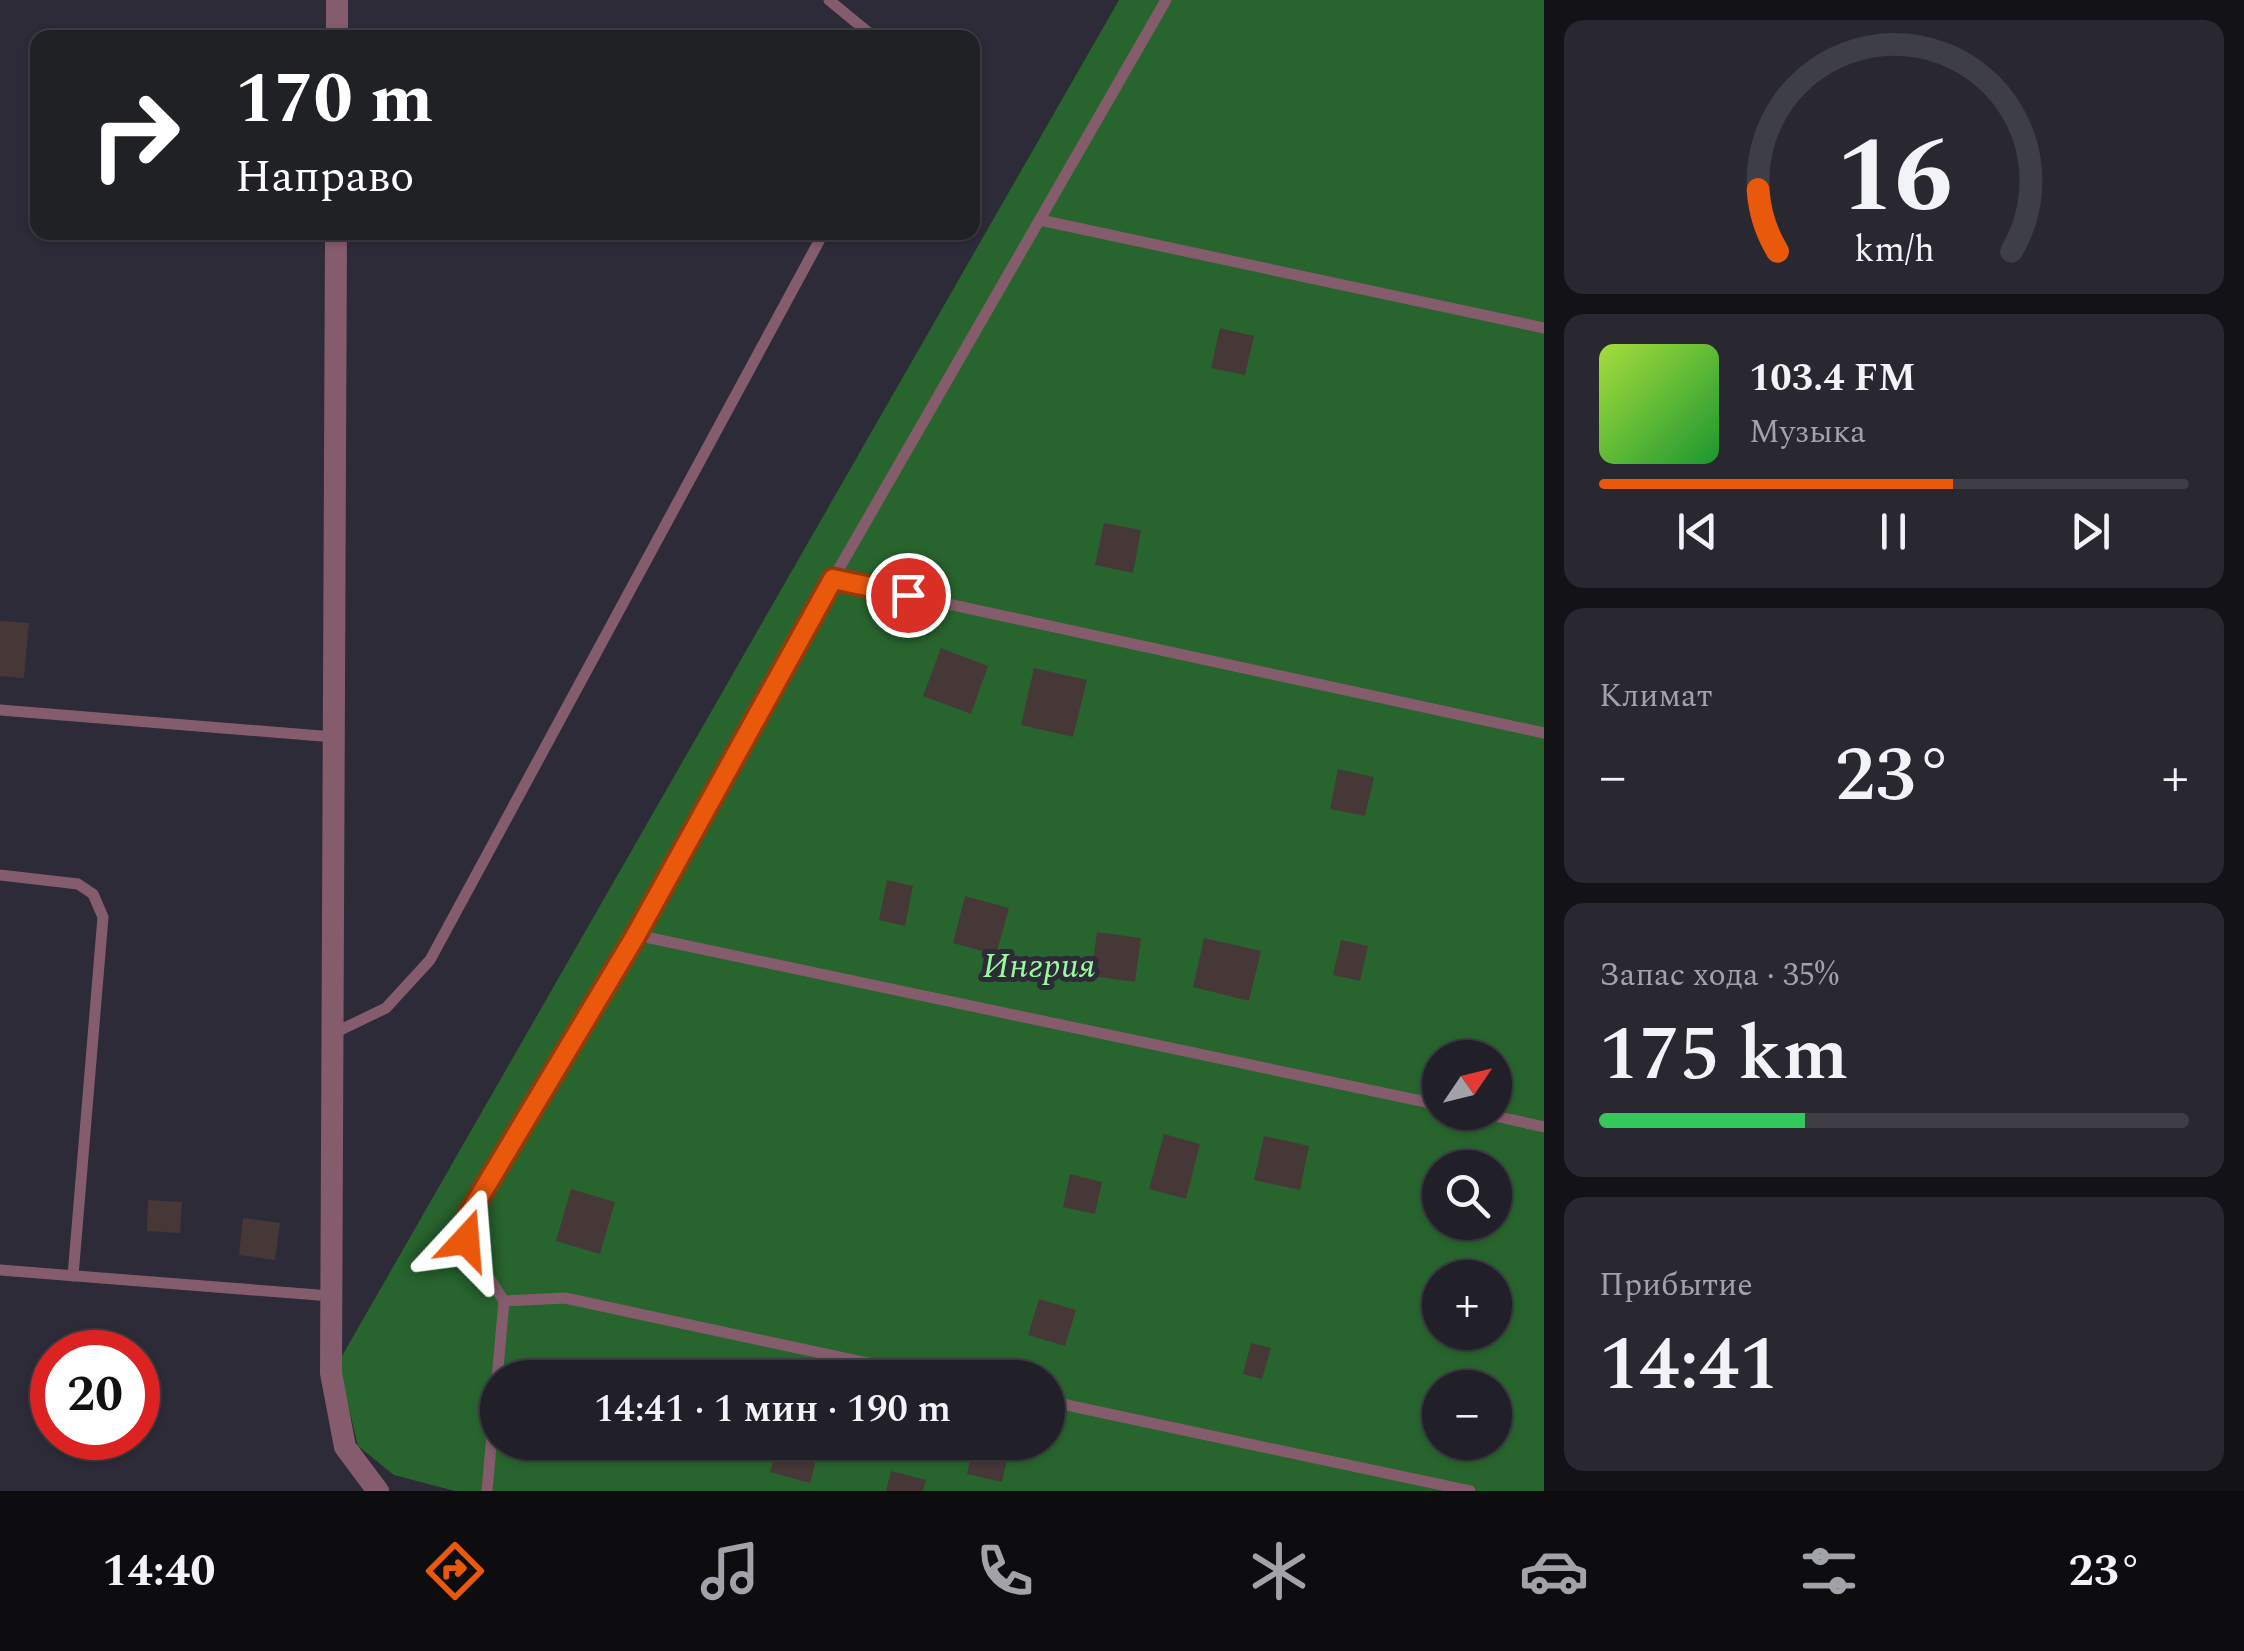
<!DOCTYPE html>
<html lang="ru">
<meta charset="utf-8">
<style>
:root{--surface:#212029;--page:#292831;--text:#f1f3f6;--muted:#a2a3a8;--line:#3e3e46;--accent:#ea580c}
body{margin:0;font-family:Spectral,serif;background:var(--page);color:var(--text);height:100vh;display:flex;flex-direction:column;font-size:38px;white-space:nowrap}
*{box-sizing:border-box;margin:0}
p{font-size:32px;color:var(--muted)}
.icon{flex:none;width:55px;height:55px;fill:none;stroke:currentColor;stroke-width:2;stroke-linecap:round;stroke-linejoin:round}
.map{position:relative;flex:1;overflow:hidden}
.drawer{display:flex;flex-direction:column;gap:20px;padding:20px;background:#121217;width:700px}
.drawer>*{flex:none}
.banner{position:absolute;left:30px;top:30px;width:950px;height:210px;border-radius:20px;box-shadow:0 2px 8px #0004,0 0 0 2px var(--line);background:#202124;color:#fff;overflow:hidden}
.needle{width:65px;rotate:55deg}
.buttons{position:absolute;left:1422px;top:1040px;display:grid;gap:20px}
.buttons a{display:grid;place-items:center;width:90px;height:90px;border-radius:50%;background:var(--surface);box-shadow:0 2px 8px #0004,0 0 0 2px var(--line);font-size:50px}
.speed{position:absolute;left:30px;top:1330px;display:flex;gap:20px;font-size:50px;font-weight:700;text-align:center}
.speed>*{display:grid;place-content:center;width:130px;height:130px;border-radius:50%;background:var(--surface);box-shadow:0 2px 8px #0004,0 0 0 2px var(--line);line-height:1}
.speed .limit{border:15px solid #d22;background:#fff;color:#111}
.pin{position:absolute;display:grid;place-items:center;width:85px;height:85px;color:#fff;margin:-42px;border:5px solid #fff;border-radius:50%;box-shadow:0 2px 10px #0007}
.me{position:absolute;width:110px;margin:-55px;rotate:19deg;stroke-linejoin:round;filter:drop-shadow(0 0 8px #0008)}
.turn{display:flex;align-items:center;gap:35px;height:210px;padding:0 40px;font-size:45px}
.turn .icon{width:130px;height:130px;stroke-width:2.5}
.turn b{display:block;font-size:70px;line-height:85px}
.big{font-size:75px;font-weight:600;line-height:1.1}
.drawer .widget{flex:1;display:flex;flex-direction:column;justify-content:center;gap:15px;min-width:0;padding:0 35px;border-radius:20px;background:var(--page)}
.drawer .dial{align-items:center;gap:0}
.dial svg{height:260px;overflow:visible;fill:none;stroke:var(--line);stroke-width:7;stroke-linecap:round;text-anchor:middle}
.dial text{fill:var(--text);stroke:none}
.song{display:flex;align-items:center;gap:30px}
.cover{width:120px;height:120px;border-radius:15px;background:linear-gradient(135deg,hsl(80 70% 55%),hsl(130 70% 35%))}
.played{height:10px;border-radius:5px;background:linear-gradient(90deg,var(--accent) 60%,var(--line) 60%)}
.keys{display:flex;justify-content:space-around;direction:ltr}
.heat{display:flex;justify-content:space-between;align-items:center;font-size:55px;direction:ltr}
.charge{height:15px;border-radius:8px;background:linear-gradient(90deg,#34c759 35%,var(--line) 0)}
.trip{position:absolute;left:480px;top:1360px;width:585px;height:100px;border-radius:50px;background:var(--surface);box-shadow:0 2px 8px #0004,0 0 0 2px var(--line);font-weight:600;line-height:100px;text-align:center}
.tabs{display:flex;height:160px;justify-content:space-around;align-items:center;background:#0d0d10;color:var(--muted)}
.tabs .icon{width:70px;height:70px}
.tabs .selected{color:var(--accent)}
.tabs b{font-size:45px;color:var(--text)}
main{display:flex;flex:1;min-height:0}
.map>svg:first-child{display:block}
.green{fill:#28652e;fill-rule:evenodd}
.building{fill:#473838}
.lines{fill:none;stroke-linecap:round;stroke-linejoin:round}
.service{stroke:#855c6b;stroke-width:11}
.minor{stroke:#855c6b;stroke-width:22}
.route-casing{stroke:#983908;stroke-width:25}
.route{stroke:#ea580c;stroke-width:18}
.labels{text-anchor:middle;stroke-width:10;stroke-linejoin:round;paint-order:stroke}
.park-label{font-size:35px;font-style:italic;fill:#98fa9d;stroke:#2c2b37}
</style>
<main>
<div class="map">
<svg width="1544" height="1491" viewBox="0 0 1544 1491">
<rect width="100%" height="100%" fill="#2c2b37"/>
<path class="green" d="M1119,0H1544V1491H455L394,1475L358,1446L338,1363ZM1440,1058H1495V1112H1440ZM1440,1168H1495V1222H1440ZM1440,1278H1495V1332H1440ZM498,1378H1048V1442H498ZM1440,1388H1495V1442H1440Z"/>
<g class="building">
<path d="M1220,328L1254,336L1245,375L1211,368Z"/>
<path d="M1104,523L1141,530L1133,573L1095,565Z"/>
<path d="M0,621L29,623L24,678L0,676Z"/>
<path d="M941,648L988,666L971,714L923,696Z"/>
<path d="M1034,668L1087,680L1073,737L1021,725Z"/>
<path d="M1338,769L1374,777L1365,816L1330,809Z"/>
<path d="M887,880L913,886L905,926L879,920Z"/>
<path d="M965,896L1009,908L996,955L953,943Z"/>
<path d="M1097,932L1141,938L1135,982L1091,976Z"/>
<path d="M1204,938L1261,951L1249,1001L1193,987Z"/>
<path d="M1341,940L1368,946L1360,981L1333,975Z"/>
<path d="M1164,1134L1200,1144L1186,1199L1149,1189Z"/>
<path d="M1264,1136L1309,1146L1300,1190L1254,1180Z"/>
<path d="M1070,1174L1102,1182L1095,1214L1063,1207Z"/>
<path d="M571,1189L615,1202L600,1254L556,1241Z"/>
<path d="M148,1200L182,1202L180,1233L147,1231Z"/>
<path d="M243,1218L280,1223L275,1260L239,1255Z"/>
<path d="M1039,1299L1076,1310L1065,1346L1028,1335Z"/>
<path d="M1251,1343L1271,1348L1262,1379L1243,1374Z"/>
<path d="M778,1442L820,1445L810,1483L770,1472Z"/>
<path d="M974,1442H1011L1002,1482L967,1474Z"/>
<path d="M891,1471L926,1480L923,1491H886Z"/>
</g>
<g class="lines">
<g class="service">
<path d="M829,0L875,38"/>
<path d="M1040,220L1544,328"/>
<path d="M833,579L1544,733"/>
<path d="M0,710L334,737"/>
<path d="M0,875L78,884L93,894L103,917L73,1276"/>
<path d="M636,935L1440,1105"/>
<path d="M334,1033L386,1008L430,960L824,232"/>
<path d="M1477,1112L1544,1127"/>
<path d="M0,1270L331,1296"/>
<path d="M504,1301L565,1298L937,1378"/>
<path d="M1048,1401L1470,1491"/>
<path d="M487,1491L504,1301L465,1240L469,1214L636,935L833,579L1166,0"/>
</g>
<g class="minor">
<path d="M337,0V38"/>
<path d="M336,232L331,1373L345,1447L378,1491"/>
</g>
</g>
<g class="lines">
<g class="route-casing">
<path id="route" d="M466,1240L469,1214L636,935L833,579L908,595"/>
</g>
<use href="#route" class="route"/>
</g>
<g class="labels">
<g class="park-label">
<text x="1039" y="977">Ингрия</text>
</g>
</g>
</svg>
<div class="buttons">
<a><svg class="needle" viewBox="-14 -14 28 28"><path d="M0-13l5 13h-10z" fill="#e53935"/><path d="M0 13l5-13h-10z" fill="#a2a3a8"/></svg></a>
<a><svg class="icon" aria-label="search" viewBox="0 0 24 24"><circle cx="10" cy="10" r="6"/><path d="M15 15l6 6"/></svg></a>
<a>+</a>
<a>−</a>
</div>
<div class="speed"><div class="limit">20</div></div>
<div class="pin" style="left:908px;top:595px;background:#d93025"><svg class="icon" aria-label="arrive" viewBox="0 0 24 24"><path d="M6 21V4h12l-3 4 3 4H6"/></svg></div>
<svg class="me" style="left:466px;top:1240px" viewBox="-20 -20 40 40"><path d="M0-17L14 15 0 8-14 15z" fill="#ea580c" stroke="#fff" stroke-width="4"/></svg>
<div class="trip">14:41 · 1 мин · 190 m</div>
<div class="banner">
<div class="turn"><svg class="icon" aria-label="right" viewBox="0 0 24 24"><path d="M7 20v-9h11M14 6l5 5-5 5"/></svg><div><b>170 m</b>Направо</div></div>
</div>
</div>
<section class="drawer">
<div class="widget dial"><svg viewBox="0 0 100 80">
<path d="M14 69A42 42 0 1 1 86 69"/>
<path d="M14 69A42 42 0 0 1 8 50" stroke="#ea580c"/>
<text x="50" y="56" font-size="32" font-weight="700">16</text>
<text x="50" y="72" font-size="11">km/h</text>
</svg></div>
<div class="widget">
<div class="song"><i class="cover"></i><div><b>103.4 FM</b><p>Музыка</p></div></div>
<div class="played"></div>
<div class="keys"><svg class="icon" aria-label="previous" viewBox="0 0 24 24"><path d="M18 5L8 12l10 7zM5 5v14"/></svg><svg class="icon" aria-label="pause" viewBox="0 0 24 24"><path d="M8 5v14M16 5v14"/></svg><svg class="icon" aria-label="next" viewBox="0 0 24 24"><path d="M6 5l10 7-10 7zM19 5v14"/></svg></div>
</div>
<div class="widget"><p>Климат</p>
<div class="heat"><a>−</a><b class="big">23°</b><a>+</a></div>
</div>
<div class="widget"><p>Запас хода · 35%</p><b class="big">175 km</b><div class="charge"></div></div>
<div class="widget"><p>Прибытие</p><b class="big">14:41</b></div>
</section>
</main>
<nav class="tabs">
<b>14:40</b>
<svg class="icon selected" aria-label="directions" viewBox="0 0 24 24"><path d="M12 3l9 9-9 9-9-9zM9 14v-3h6M13 9l2 2-2 2"/></svg>
<svg class="icon" aria-label="music" viewBox="0 0 24 24"><path d="M9 18V5l10-2v13"/><circle cx="6" cy="18" r="3"/><circle cx="16" cy="16" r="3"/></svg>
<svg class="icon" aria-label="phone" viewBox="0 0 24 24"><path d="M5 4h4l2 5-3 2q2 4 5 5l2-3 5 2v4C11 20 4 13 5 4z"/></svg>
<svg class="icon" aria-label="climate" viewBox="0 0 24 24"><path d="M12 3v18M4 7l16 10M4 17L20 7"/></svg>
<svg class="icon" aria-label="car" viewBox="0 0 24 24"><path d="M5 17H2v-5l4-1 3-4h7l3 4 3 1v5h-3M9 17h6M6 11h13"/><circle cx="7" cy="17" r="2"/><circle cx="17" cy="17" r="2"/></svg>
<svg class="icon" aria-label="filters" viewBox="0 0 24 24"><path d="M4 7h16M4 17h16"/><circle cx="9" cy="7" r="2"/><circle cx="15" cy="17" r="2"/></svg>
<b>23°</b>
</nav>
